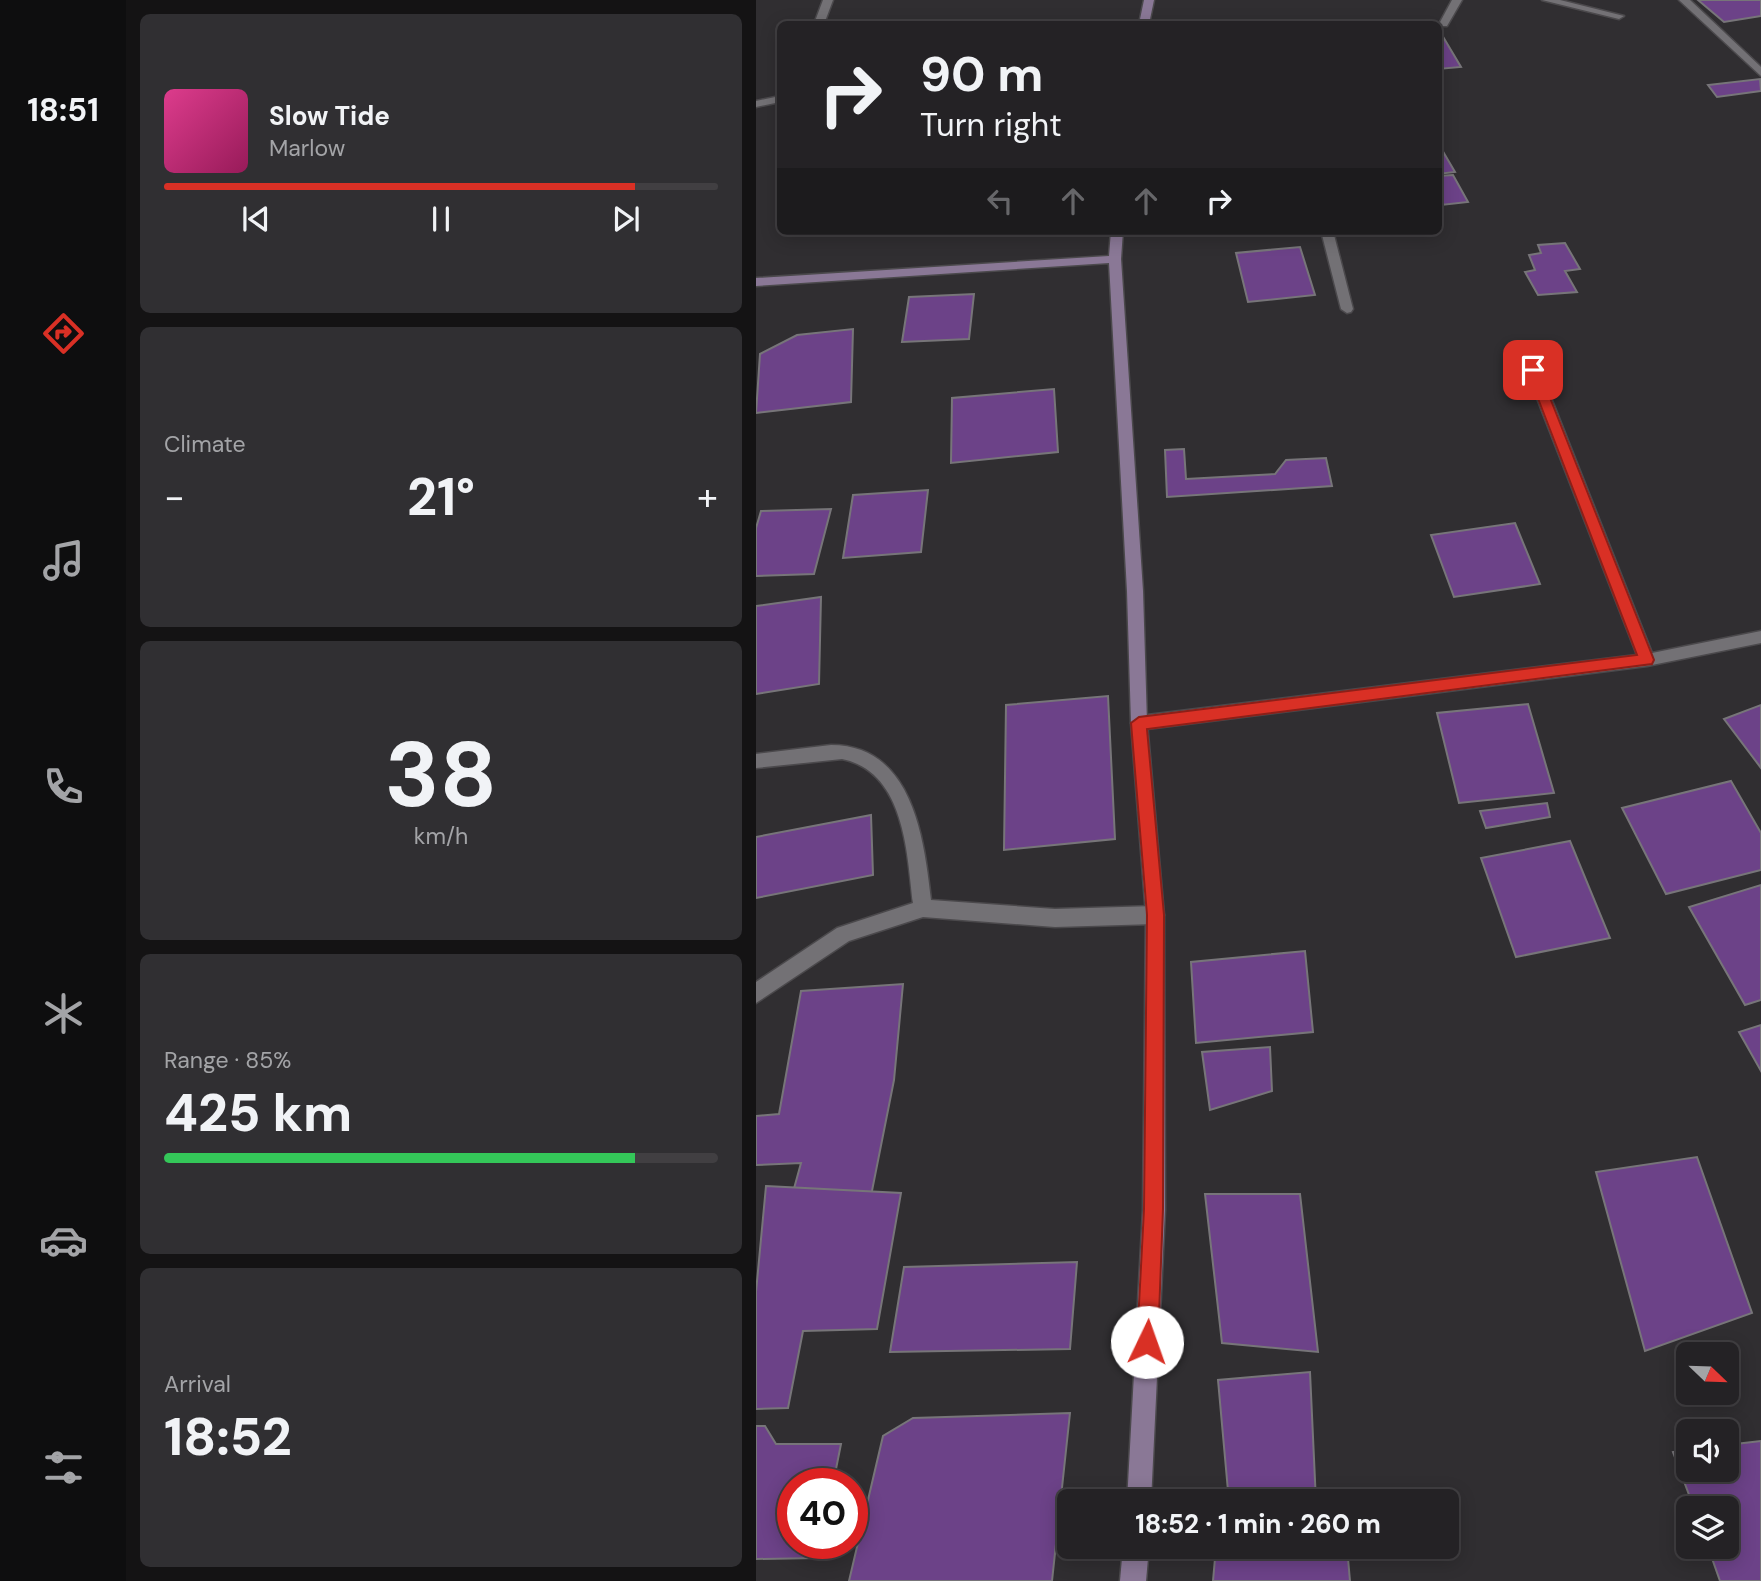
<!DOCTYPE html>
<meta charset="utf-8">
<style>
:root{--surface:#242225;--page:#302f32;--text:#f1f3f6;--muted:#a3a4a7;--line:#413f42;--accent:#d93025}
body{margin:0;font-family:"DM Sans",sans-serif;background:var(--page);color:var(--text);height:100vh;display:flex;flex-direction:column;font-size:26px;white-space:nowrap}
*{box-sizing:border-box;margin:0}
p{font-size:23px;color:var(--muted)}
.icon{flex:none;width:38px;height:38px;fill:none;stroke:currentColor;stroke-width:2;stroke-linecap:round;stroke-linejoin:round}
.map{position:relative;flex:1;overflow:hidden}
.panel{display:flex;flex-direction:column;gap:14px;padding:14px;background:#141314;width:630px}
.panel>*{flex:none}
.hud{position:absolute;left:21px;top:21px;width:665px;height:214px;border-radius:10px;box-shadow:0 4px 18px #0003,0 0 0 2px var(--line);background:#242225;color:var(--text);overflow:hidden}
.needle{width:46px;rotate:113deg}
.fabs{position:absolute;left:920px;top:1342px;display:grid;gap:14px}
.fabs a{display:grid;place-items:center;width:63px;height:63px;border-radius:10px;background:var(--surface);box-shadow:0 4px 18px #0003,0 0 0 2px var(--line);font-size:35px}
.speed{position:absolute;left:21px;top:1468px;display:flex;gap:14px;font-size:35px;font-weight:700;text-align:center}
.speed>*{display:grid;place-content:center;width:91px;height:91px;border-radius:50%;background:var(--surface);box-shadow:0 4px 18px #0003,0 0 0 2px var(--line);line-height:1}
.speed .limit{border:10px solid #d22;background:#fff;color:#111}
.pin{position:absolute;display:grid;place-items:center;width:60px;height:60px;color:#fff;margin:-30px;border-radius:14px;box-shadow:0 4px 10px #0006}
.me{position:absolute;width:77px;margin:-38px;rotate:3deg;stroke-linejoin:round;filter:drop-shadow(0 0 5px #0008)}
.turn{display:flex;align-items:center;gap:24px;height:147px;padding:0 28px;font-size:32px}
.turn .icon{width:91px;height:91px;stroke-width:2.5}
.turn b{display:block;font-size:49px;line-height:60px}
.lanes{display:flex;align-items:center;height:66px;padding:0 28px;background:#0003;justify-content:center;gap:35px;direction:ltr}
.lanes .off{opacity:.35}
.big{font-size:52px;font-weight:800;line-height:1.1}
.panel .card{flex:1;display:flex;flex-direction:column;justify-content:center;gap:10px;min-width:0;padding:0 24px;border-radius:10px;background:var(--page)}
.panel .dial{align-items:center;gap:0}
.dial b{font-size:91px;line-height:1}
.song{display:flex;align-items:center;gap:21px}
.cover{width:84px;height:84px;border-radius:10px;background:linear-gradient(135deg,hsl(330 70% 55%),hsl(330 70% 35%))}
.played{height:7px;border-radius:4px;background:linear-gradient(90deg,var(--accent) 85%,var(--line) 85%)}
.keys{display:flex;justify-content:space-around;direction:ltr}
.heat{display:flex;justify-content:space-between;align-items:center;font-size:38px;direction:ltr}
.charge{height:10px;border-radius:5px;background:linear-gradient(90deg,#34c759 85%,var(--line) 0)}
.trip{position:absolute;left:301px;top:1489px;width:402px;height:70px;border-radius:10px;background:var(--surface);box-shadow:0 4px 18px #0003,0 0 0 2px var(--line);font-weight:800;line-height:70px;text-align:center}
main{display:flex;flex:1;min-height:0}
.tab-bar{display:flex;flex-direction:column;width:126px;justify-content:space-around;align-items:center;background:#0e0e0f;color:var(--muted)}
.tab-bar .icon{width:49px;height:49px}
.tab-bar .active{color:var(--accent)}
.tab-bar b{font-size:32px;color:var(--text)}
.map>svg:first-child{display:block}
.building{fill:#6c4288;stroke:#777579;stroke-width:2}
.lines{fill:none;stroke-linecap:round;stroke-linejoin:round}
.street-casing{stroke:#4b494c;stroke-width:3}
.secondary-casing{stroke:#4b494c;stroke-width:3}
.street{fill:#737175;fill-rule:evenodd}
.secondary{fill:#8a7896;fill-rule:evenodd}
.route{fill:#d93025;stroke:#8d1f18;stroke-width:2}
</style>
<main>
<nav class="tab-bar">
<b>18:51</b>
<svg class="icon active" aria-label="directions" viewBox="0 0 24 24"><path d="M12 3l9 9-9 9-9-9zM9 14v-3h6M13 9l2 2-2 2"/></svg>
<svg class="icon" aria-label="music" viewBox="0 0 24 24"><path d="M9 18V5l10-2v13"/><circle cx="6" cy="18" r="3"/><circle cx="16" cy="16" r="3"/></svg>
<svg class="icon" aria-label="phone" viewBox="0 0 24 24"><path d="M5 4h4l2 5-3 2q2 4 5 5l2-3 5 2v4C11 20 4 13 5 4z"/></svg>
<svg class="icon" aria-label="climate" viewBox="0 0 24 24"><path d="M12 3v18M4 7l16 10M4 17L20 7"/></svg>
<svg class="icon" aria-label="car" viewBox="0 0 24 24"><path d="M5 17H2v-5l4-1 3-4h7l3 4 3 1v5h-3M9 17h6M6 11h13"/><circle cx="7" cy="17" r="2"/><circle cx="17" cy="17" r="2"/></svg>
<svg class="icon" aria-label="filters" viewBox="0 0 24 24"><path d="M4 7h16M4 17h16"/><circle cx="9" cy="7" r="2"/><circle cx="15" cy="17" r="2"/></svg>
</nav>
<section class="panel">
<div class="card">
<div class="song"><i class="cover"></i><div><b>Slow Tide</b><p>Marlow</p></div></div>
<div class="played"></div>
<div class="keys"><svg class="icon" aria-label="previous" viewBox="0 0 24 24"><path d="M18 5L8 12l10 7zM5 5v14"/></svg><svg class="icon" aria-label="pause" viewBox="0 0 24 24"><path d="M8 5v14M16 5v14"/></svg><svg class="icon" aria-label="next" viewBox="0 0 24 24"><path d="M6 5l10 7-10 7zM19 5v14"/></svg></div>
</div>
<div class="card"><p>Climate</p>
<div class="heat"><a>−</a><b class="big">21°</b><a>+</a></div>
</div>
<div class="card dial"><b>38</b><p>km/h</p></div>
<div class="card"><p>Range · 85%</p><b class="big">425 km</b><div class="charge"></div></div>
<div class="card"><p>Arrival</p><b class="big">18:52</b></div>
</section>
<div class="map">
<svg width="1005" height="1581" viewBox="0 0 1005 1581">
<rect width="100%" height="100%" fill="#302e31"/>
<g class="building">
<path d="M942,0H1005V16L968,22Z"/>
<path d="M682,35H686L705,67L682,69Z"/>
<path d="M1004,79L1005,91L961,97L952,85Z"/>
<path d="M682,143L699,172L682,174Z"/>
<path d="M697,175L712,202L685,205L682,200V176Z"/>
<path d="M809,243L824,269L809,271L821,292L782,295L769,272L779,270L773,255L785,253L782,245Z"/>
<path d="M544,247L559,295L492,302L480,253Z"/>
<path d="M218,294L213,339L146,342L153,297Z"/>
<path d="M97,329L95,402L0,413L4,354L41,335Z"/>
<path d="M298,389L302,452L195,463L196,398Z"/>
<path d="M428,449L430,479L519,474L530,460L570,458L576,486L411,497L409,450Z"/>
<path d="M172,490L165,552L87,558L97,495Z"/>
<path d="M75,509L58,574L0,576V528L5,511Z"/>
<path d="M759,523L784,584L698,597L675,535Z"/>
<path d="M65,597L63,684L0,694V606Z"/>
<path d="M352,696L359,839L248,850L250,705Z"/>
<path d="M772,704L798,793L703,803L681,713Z"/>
<path d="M1005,705V768L968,719Z"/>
<path d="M975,781L1005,833V870L910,894L866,808Z"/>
<path d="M791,803L794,817L730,828L724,811Z"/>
<path d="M115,815L117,875L0,898V837Z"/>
<path d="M814,841L854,938L760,957L725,858Z"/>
<path d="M1005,885V1000L989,1005L933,907Z"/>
<path d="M549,951L557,1032L440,1043L435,962Z"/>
<path d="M147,984L138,1080L113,1206L34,1203L45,1163L0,1165V1116L23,1114L45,991Z"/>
<path d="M1005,1025V1071L983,1032Z"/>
<path d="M514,1047L516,1091L454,1110L446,1052Z"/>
<path d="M941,1157L996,1313L889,1351L840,1172Z"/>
<path d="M10,1186L145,1193L121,1329L47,1331L32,1408L0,1409V1292Z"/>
<path d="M449,1194H544L562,1352L466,1343Z"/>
<path d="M321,1262L314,1349L134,1352L148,1267Z"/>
<path d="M554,1372L560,1502H473L462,1380Z"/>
<path d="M314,1413L296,1581H93L127,1436L157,1418Z"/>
<path d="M0,1426H9L20,1444H85L77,1484H37V1544H65L62,1558L0,1559Z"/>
<path d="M1005,1441V1581H964L952,1547H971V1508H938L917,1452L933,1450V1470H971V1445Z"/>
<path d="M460,1547H591L594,1581H457Z"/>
</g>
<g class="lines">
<g class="street-casing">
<g id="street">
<path d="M67,0H77L68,24H58Z"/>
<path d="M696,0H706L691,26H685L683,24Z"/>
<path d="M786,0H804L868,16L863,19Z"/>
<path d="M923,0H934L1005,67V76Z"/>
<path d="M24,96V102L0,107V101Z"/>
<path d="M565,231H577L597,309L595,312L591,313L585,309Z"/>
<path d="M777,366L784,370L896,653L1005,631V643L891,666L383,730L377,728L375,723L377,718L383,716L881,655L770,370Z"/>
<path d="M75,745C157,745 168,839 175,900L299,909L399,906L406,909L408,915L406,921L399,924L299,927L167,917L93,941L0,1003V982L81,928L157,903C151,853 149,772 86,759L0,768V754Z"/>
</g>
</g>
<g class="secondary-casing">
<g id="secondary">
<path d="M388,0H398L393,24H383Z"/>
<path d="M355,231H367L365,259L387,591L391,723L408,915L409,1210L395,1502H371L387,1210L390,915L375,723L371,591L353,263L0,286V278L353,256Z"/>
<path d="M367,1547H393L390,1581H364Z"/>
</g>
</g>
<use href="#street" class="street"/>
<use href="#secondary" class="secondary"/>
</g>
<path class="route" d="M777,367L783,370L898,660L896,664L391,729L408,915L407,1209L402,1342L399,1350L391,1353L384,1350L381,1342L388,1209L391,915L375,723L383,717L881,655L771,370Z"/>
</svg>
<div class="fabs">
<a><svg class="needle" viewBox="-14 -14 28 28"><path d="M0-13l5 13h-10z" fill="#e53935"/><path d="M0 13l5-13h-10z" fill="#a3a4a7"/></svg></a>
<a><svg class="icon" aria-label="sound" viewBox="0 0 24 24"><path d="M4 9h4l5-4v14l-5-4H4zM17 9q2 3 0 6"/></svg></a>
<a><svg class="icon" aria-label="layers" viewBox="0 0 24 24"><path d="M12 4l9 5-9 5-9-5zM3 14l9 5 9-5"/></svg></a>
</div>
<div class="speed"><div class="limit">40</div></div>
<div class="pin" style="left:777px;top:370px;background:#d93025"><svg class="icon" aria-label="arrive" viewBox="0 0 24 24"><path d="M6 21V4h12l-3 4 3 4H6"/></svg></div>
<svg class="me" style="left:391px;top:1342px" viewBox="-20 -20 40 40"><circle r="19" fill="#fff"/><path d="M0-13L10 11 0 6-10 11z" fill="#d93025"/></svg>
<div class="trip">18:52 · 1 min · 260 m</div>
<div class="hud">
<div class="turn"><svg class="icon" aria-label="right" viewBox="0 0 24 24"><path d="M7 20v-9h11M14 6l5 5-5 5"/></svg><div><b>90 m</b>Turn right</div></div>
<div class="lanes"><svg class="icon off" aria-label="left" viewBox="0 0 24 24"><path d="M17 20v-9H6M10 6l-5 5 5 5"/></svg><svg class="icon off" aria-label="ahead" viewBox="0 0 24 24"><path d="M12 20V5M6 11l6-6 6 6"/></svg><svg class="icon off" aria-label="ahead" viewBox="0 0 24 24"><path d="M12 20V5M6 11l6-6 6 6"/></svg><svg class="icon" aria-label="right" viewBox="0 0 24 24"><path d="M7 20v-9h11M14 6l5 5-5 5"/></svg></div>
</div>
</div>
</main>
